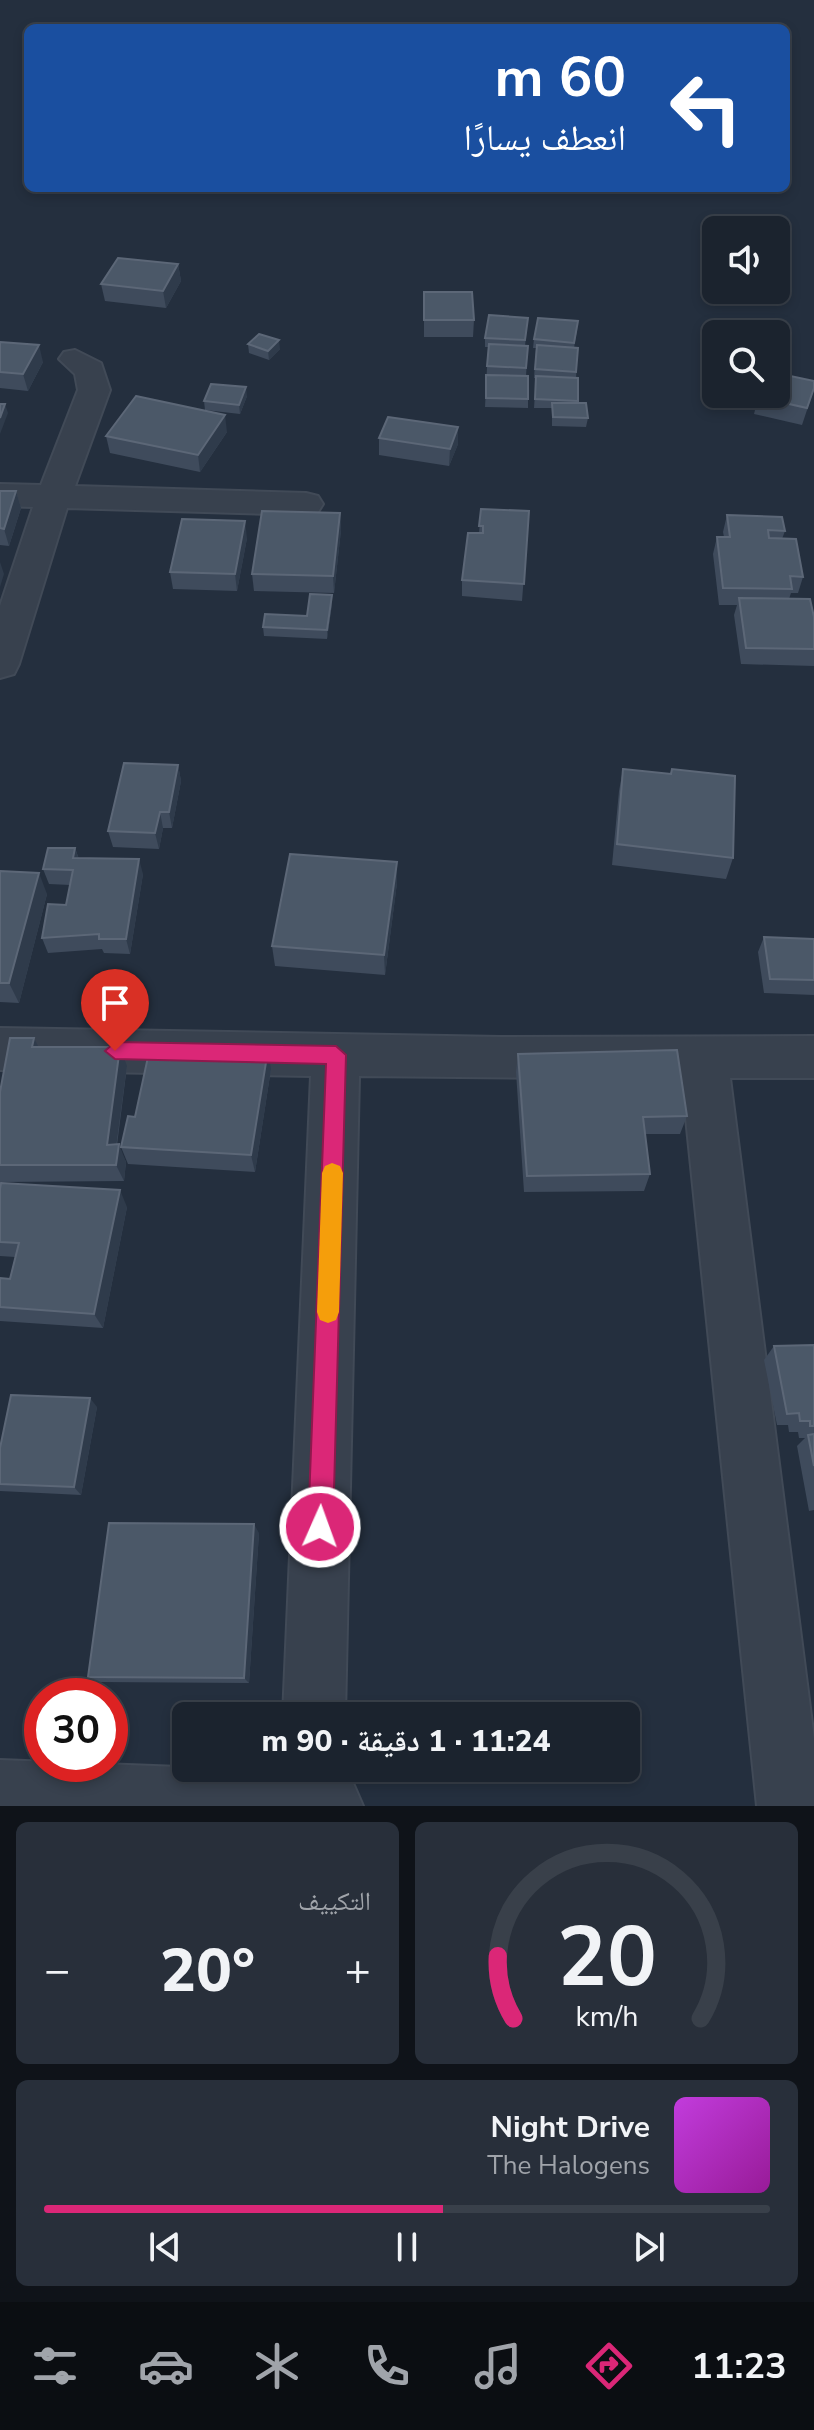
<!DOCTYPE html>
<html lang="ar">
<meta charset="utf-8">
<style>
:root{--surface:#1b232e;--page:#282f3a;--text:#f1f3f6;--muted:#a0a4aa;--line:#39404a;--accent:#db2777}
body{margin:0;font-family:"Nunito Sans","Noto Naskh Arabic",sans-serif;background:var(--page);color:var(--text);direction:rtl;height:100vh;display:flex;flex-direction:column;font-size:30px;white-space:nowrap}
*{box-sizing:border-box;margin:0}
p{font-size:26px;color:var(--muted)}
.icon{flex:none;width:44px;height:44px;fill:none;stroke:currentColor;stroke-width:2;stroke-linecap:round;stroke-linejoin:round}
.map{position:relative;height:1806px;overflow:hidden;direction:ltr}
.side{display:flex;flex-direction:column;gap:16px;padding:16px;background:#0f1319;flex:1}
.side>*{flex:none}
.banner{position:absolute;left:24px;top:24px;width:766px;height:168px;border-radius:12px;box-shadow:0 4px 12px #0003,0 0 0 2px var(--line);direction:rtl;background:#1a4fa0;color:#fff;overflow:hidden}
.fabs{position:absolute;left:702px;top:216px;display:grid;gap:16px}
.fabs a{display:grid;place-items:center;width:88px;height:88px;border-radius:12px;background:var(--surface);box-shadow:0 4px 12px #0003,0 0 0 2px var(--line);font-size:40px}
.speed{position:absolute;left:24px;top:1678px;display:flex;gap:16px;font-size:40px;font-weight:700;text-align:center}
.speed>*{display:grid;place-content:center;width:104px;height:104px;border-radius:50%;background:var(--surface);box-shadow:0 4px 12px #0003,0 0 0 2px var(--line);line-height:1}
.speed .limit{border:12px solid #d22;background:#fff;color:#111}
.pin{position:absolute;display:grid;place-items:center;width:68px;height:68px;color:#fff;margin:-82px -34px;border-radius:50% 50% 50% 0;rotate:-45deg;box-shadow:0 0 8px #0007}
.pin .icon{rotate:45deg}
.me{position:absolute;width:88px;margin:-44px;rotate:2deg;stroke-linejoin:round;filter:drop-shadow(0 0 6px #0008)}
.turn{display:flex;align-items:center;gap:28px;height:168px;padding:0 32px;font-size:36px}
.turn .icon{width:104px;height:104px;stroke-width:2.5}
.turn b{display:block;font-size:56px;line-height:68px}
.big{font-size:60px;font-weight:800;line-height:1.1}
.side .tile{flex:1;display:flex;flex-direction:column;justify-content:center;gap:12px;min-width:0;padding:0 28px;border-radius:12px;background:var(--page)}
.side .dial{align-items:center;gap:0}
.dial svg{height:208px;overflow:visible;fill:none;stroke:var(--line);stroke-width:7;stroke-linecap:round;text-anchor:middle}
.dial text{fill:var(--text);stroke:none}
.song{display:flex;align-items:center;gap:24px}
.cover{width:96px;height:96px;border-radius:12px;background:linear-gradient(135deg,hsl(290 70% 55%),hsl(300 70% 35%))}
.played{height:8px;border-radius:4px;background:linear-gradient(90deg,var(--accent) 55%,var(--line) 55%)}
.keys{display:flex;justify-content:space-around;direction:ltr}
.heat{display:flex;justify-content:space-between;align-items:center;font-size:44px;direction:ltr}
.side .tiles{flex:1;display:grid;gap:16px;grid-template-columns:1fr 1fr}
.tile:last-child{grid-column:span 2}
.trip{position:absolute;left:172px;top:1702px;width:468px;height:80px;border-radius:12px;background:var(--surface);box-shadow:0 4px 12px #0003,0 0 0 2px var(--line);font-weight:800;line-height:80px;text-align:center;direction:rtl}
.dock{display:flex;height:128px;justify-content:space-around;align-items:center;background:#0b0e12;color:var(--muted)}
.dock .icon{width:56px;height:56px}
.dock .selected{color:var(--accent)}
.dock b{font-size:36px;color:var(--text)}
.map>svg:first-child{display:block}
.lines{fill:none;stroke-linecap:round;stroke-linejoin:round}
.minor-casing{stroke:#414a57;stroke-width:4}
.minor{fill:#38414e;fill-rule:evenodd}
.wall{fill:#3f4b5c}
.shaded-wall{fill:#2f3b4b}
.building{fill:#4b5868;stroke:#5c6777;stroke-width:2}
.route{fill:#db2777;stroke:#8e194d;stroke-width:2}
.slow{fill:#f59e0b}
</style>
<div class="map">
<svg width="814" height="1806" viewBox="0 0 814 1806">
<rect width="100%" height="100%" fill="#242f3e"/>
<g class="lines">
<g class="minor-casing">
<g id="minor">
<path d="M75,350L101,363L110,390L75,486L306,493L318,496L323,504L318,512L306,515L67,508L19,664L14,674L0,678V606L33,507L0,506V484L41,485L78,390L75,374L59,359L64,352Z"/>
<path d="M0,1028L501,1037L814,1036V1078H730L814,1739V1806H757L682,1079L359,1076L345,1716H283L311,1076L0,1070Z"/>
<path d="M0,1760L280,1771V1768H344V1779L353,1783L363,1806H0Z"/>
</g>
</g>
<use href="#minor" class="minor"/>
</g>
<g class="wall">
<path d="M178,264L181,281L166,308L105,301L101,284Z"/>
<path d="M424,292L474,320L473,337H424Z"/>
<path d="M528,318L525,346H528L526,376L528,399V408L485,407L488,347H485V338Z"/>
<path d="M577,330L574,348H578L576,378H578V403L588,418L586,427L552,426V408H534L536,378H534L536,348H533L534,339Z"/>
<path d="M0,342L43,362L28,391L0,388Z"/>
<path d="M248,344L280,349L269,360L249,353Z"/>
<path d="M814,389L802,425L754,414L759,394Z"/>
<path d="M247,396L240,414L205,410L204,401Z"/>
<path d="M227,432L200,472L110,453L106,436Z"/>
<path d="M379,438L458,444L449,466L379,455Z"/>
<path d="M0,491H16L21,508L9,546L0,545Z"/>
<path d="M481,509L529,511L522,601L462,596V580L479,533Z"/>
<path d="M340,513L341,530L334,593L254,591L252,574Z"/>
<path d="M727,515L785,531L782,539L803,577L798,593H791L789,599L814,617V666L741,664L734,615L737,605H719L713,554L717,537H724L723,532Z"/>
<path d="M247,538L237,591L173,589L170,572Z"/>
<path d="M332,604L327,639L264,636L263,627L307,616Z"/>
<path d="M178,765L181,781L172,828H163L159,849L113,847L108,831Z"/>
<path d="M623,769L670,774L672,769L733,858L726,879L612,865L619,791Z"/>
<path d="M75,848L79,859L143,874L130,954L104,953L102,949L48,953L42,938L66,905L70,885L49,884L43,869Z"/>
<path d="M0,871L47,894L19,1003L0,1002Z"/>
<path d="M397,883L385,975L275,966L272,946Z"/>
<path d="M764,937L814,939V995L764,993L758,952Z"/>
<path d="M39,1047L127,1066L117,1145L126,1162L124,1181L0,1182V1092Z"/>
<path d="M518,1054L687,1116L680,1134H645L650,1174L644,1191L524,1192L516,1072Z"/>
<path d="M271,1069L255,1172L128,1164L121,1147L135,1117Z"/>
<path d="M0,1189L127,1207L103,1328L0,1321V1278L10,1279L15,1257L0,1256Z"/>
<path d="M814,1345V1510L809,1511L797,1446L805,1438H799L798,1432H789L788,1425H777L764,1360L774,1346Z"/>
<path d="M97,1407L81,1495L0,1491V1448Z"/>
<path d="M259,1533L249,1683L98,1682L88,1677Z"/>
</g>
<g class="shaded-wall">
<path d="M178,264L181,281L166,308L163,291Z"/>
<path d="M279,340L280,349L269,360L268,351Z"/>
<path d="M39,345L43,362L28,391L23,374Z"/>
<path d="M246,387L247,396L240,414L239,405Z"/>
<path d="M5,404L8,413L0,434V418Z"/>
<path d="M225,415L227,432L200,472L198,455Z"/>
<path d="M458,427V444L449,466L450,449Z"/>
<path d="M16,491L21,508L9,546L4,529Z"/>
<path d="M340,513L341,530L334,593L333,576Z"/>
<path d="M245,521L247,538L237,591L235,574Z"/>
<path d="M0,562L4,574L0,587Z"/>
<path d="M332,595V604L327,639V630Z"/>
<path d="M178,765L181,781L172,828L169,812Z"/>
<path d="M160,812L163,828L159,849L155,833Z"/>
<path d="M75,848L80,863L73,858Z"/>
<path d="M139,859L143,874L130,954L126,939Z"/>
<path d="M397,862V883L385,975L384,955Z"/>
<path d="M39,873L47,894L19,1003L9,983Z"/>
<path d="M34,1038L43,1056L32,1047Z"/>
<path d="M120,1047L127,1066L114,1162L107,1145Z"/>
<path d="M268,1050L271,1069L255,1172L251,1155Z"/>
<path d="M119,1144L126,1162L124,1181L116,1165Z"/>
<path d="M120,1190L127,1207L103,1328L94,1314Z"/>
<path d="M90,1398L97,1407L81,1495L74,1487Z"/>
<path d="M254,1524L259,1533L249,1683L244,1678Z"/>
</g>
<g class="building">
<path d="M118,258L178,264L163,291L101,284Z"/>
<path d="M424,292H472L474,320H424Z"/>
<path d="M489,315L528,318L525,340L485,338Z"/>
<path d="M538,318L578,321L574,343L534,339Z"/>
<path d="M259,334L279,340L268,351L248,344Z"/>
<path d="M0,342L39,345L23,374L0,372Z"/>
<path d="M489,344L528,346L526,368L487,366Z"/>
<path d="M537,345L578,348L576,372L535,369Z"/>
<path d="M776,373L814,381V388L807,408L758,397L759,394H776Z"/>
<path d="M486,375L528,376V399L486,398Z"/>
<path d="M536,376L578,378V401L535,399Z"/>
<path d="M211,384L246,387L239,405L204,401Z"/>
<path d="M136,396L225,415L198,455L106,436Z"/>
<path d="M552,403H586L588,418L553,417Z"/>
<path d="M0,404H5L0,418Z"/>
<path d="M388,417L458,427L450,449L379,438Z"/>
<path d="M0,491H16L4,529L0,528Z"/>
<path d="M481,509L529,511L524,584L462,580L468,533H483V526H479Z"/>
<path d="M262,511L340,513L333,576L252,574Z"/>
<path d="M727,515L782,517L785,531L768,530L769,538L796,539L803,577L790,576L792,589L723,588L717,537H730Z"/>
<path d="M182,519L245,521L235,574L170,572Z"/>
<path d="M310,594L332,595L327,630L263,627L265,614L307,616Z"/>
<path d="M739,598L810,599L814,617V649L746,648Z"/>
<path d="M124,763L178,765L169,812H160L155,833L108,831Z"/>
<path d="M623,769L671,774L672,769L735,776L733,858L617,844Z"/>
<path d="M48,848H75L73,858L139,859L126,939H99V934L42,938L48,904L66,905L73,870L43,869Z"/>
<path d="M290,854L397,862L384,955L272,946Z"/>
<path d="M0,871L39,873L9,983H0Z"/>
<path d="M764,937L814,939V980L770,979Z"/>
<path d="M10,1038H34L32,1047H120L107,1145L119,1144L116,1165H0V1092Z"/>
<path d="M151,1043L268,1050L251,1155L121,1147L128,1116L135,1117Z"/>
<path d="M677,1050L687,1116L643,1117L650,1174L527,1176L518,1054Z"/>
<path d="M1,1183L120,1190L94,1314L0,1307V1278L10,1279L19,1243L0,1242V1189Z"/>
<path d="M814,1345V1426H810V1421H800L799,1413L787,1414L774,1346Z"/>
<path d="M11,1395L90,1398L74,1487L0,1484V1448Z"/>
<path d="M814,1434V1466L808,1435Z"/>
<path d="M109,1523L254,1524L244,1678L88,1677Z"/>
</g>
<path class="route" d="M115,1042L336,1046L346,1055L333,1527L329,1536L320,1539L312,1536L308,1527L326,1064L115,1059L105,1051Z"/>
<path class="slow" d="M332,1163L340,1166L343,1173L339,1312L336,1320L328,1323L320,1320L317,1312L322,1173L325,1166Z"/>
</svg>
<div class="fabs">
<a><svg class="icon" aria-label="sound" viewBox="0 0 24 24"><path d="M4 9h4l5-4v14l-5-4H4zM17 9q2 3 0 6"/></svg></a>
<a><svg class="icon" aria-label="search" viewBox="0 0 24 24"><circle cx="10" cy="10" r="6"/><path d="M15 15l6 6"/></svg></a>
</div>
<div class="speed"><div class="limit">30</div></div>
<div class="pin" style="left:115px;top:1051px;background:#d93025"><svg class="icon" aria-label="arrive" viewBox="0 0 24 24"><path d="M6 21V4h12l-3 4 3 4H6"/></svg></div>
<svg class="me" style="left:320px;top:1527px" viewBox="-20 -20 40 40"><circle r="17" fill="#db2777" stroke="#fff" stroke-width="3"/><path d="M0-11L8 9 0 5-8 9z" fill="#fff"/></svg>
<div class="trip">11:24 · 1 دقيقة · 90 m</div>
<div class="banner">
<div class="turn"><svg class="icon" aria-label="left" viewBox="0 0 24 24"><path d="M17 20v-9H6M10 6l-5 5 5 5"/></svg><div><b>60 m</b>انعطف يسارًا</div></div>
</div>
</div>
<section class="side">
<div class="tiles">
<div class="tile dial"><svg viewBox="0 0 100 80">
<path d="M14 69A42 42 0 1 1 86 69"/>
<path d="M14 69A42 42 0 0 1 8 45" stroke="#db2777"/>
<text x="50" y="56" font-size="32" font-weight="700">20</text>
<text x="50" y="72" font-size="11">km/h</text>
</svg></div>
<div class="tile"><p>التكييف</p>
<div class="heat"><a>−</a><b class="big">20°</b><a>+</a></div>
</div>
<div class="tile">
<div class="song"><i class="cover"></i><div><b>Night Drive</b><p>The Halogens</p></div></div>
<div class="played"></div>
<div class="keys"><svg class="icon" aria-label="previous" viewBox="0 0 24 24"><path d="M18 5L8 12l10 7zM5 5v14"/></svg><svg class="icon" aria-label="pause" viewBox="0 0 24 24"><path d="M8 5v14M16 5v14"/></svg><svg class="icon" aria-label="next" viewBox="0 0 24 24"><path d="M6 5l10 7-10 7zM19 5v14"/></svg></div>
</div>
</div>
</section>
<nav class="dock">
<b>11:23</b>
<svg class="icon selected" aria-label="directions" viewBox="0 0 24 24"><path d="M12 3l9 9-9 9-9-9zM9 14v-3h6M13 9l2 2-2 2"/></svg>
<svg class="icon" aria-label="music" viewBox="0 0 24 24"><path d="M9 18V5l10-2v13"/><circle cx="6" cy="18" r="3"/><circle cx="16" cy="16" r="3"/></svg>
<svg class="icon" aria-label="phone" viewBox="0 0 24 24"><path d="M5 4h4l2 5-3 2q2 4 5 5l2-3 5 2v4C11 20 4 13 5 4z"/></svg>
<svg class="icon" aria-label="climate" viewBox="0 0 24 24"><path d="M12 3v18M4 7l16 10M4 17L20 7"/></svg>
<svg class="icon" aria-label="car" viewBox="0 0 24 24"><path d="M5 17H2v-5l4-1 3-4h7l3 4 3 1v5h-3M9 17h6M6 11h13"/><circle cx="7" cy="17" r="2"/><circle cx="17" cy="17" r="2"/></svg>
<svg class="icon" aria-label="filters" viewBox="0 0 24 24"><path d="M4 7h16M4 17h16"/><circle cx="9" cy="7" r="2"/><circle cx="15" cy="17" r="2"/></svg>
</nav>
